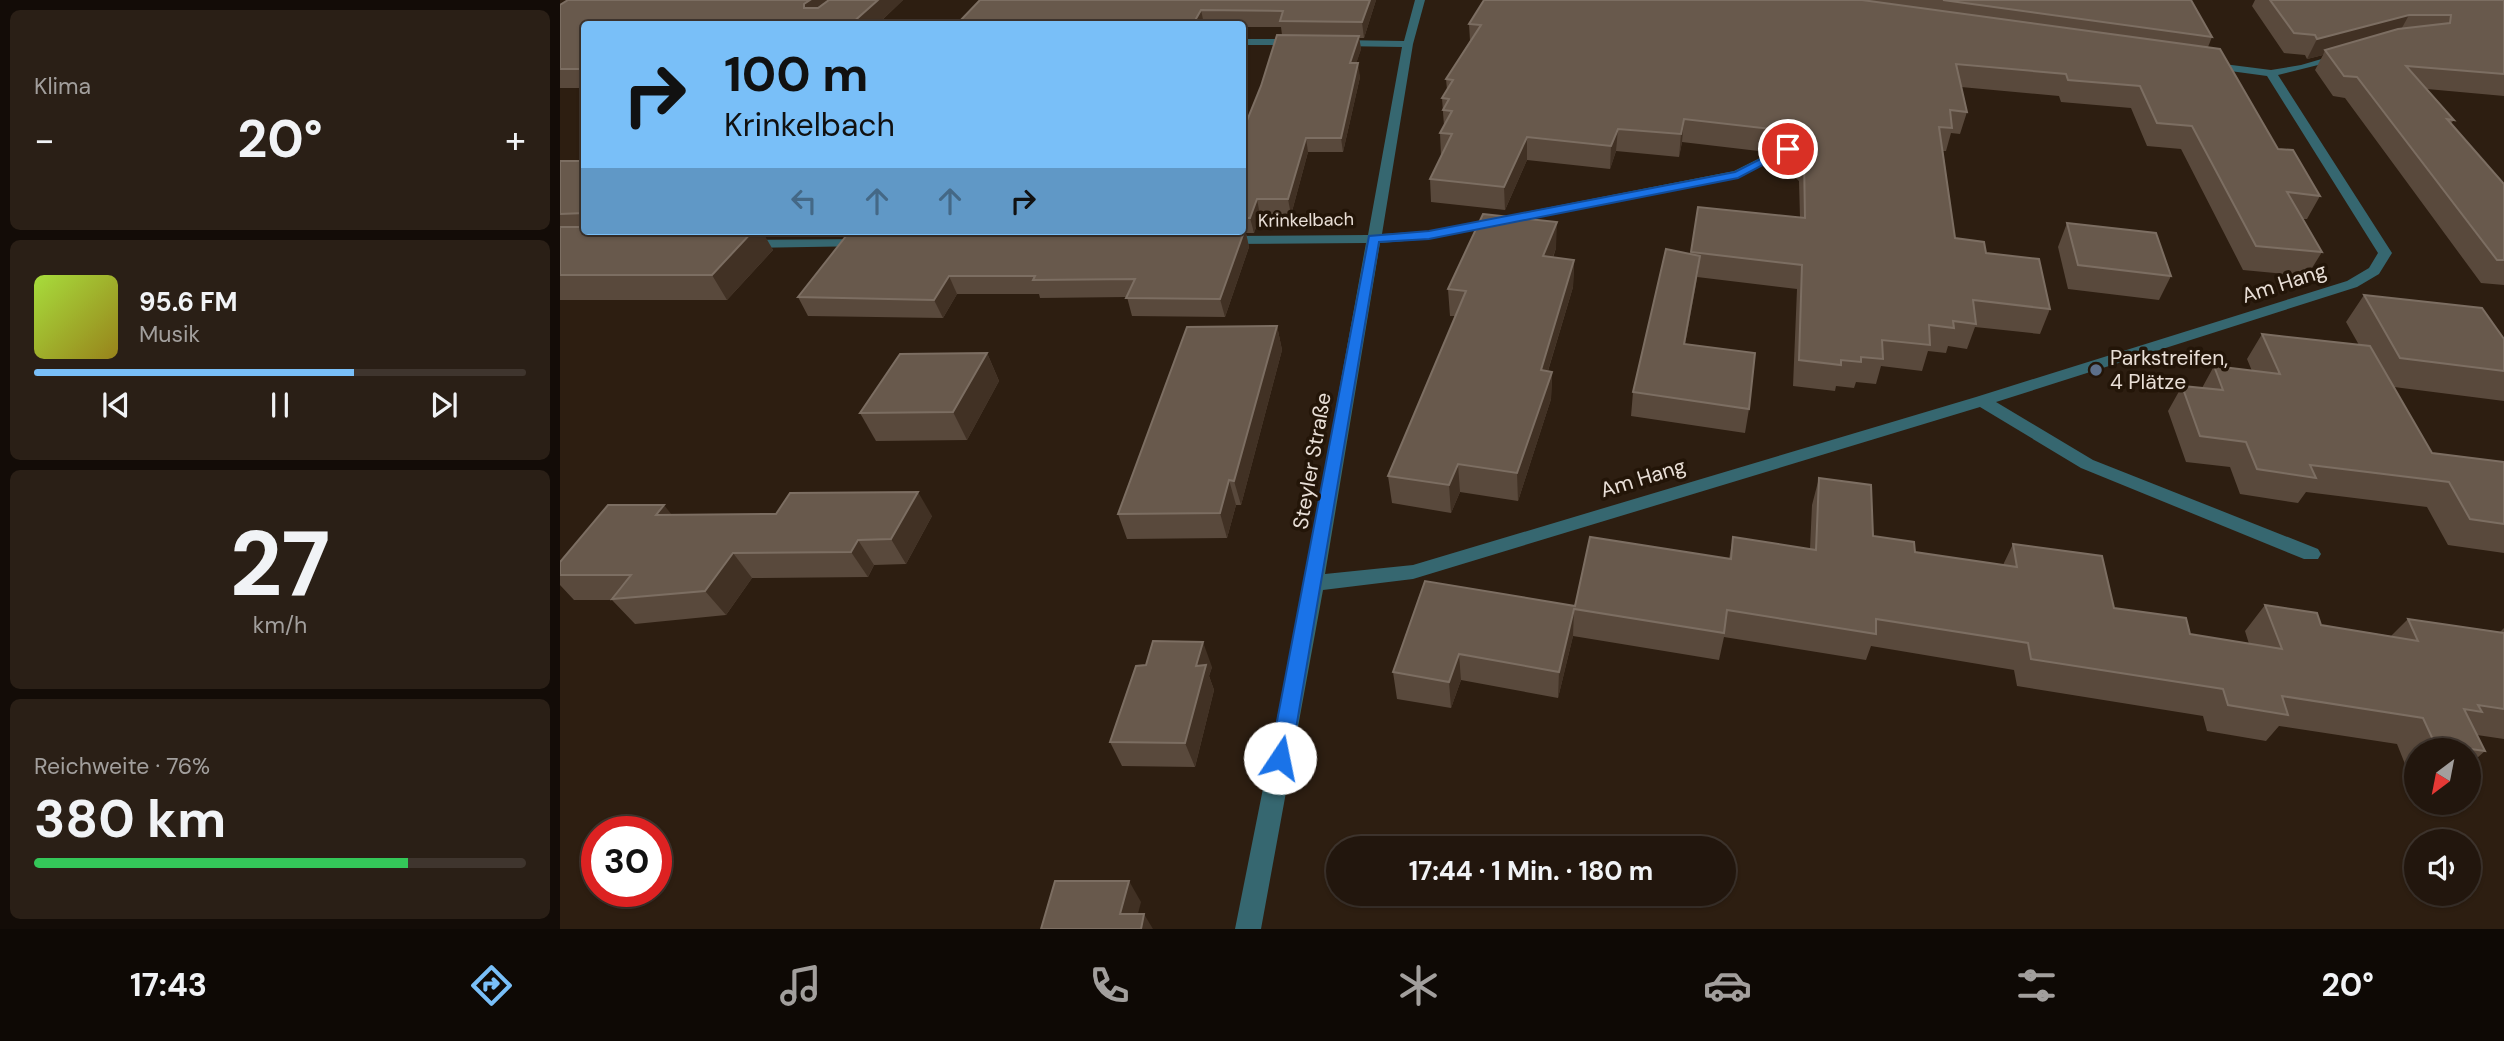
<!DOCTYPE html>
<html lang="de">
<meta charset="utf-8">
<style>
:root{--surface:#22160d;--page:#2a1f16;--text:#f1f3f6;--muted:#a29f9d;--line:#3f352e;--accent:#79bff8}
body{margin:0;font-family:"DM Sans",sans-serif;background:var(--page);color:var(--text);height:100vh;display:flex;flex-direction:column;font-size:26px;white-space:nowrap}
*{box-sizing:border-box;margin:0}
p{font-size:23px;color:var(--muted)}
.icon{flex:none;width:38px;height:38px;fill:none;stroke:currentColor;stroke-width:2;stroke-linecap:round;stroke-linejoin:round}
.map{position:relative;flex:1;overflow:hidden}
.sheet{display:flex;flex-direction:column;gap:10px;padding:10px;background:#130c07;width:560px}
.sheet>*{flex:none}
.hud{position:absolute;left:21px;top:21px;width:665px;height:214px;border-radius:7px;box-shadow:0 2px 5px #0004,0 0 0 2px var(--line);background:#79bff8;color:#111;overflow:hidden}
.needle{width:46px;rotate:212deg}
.controls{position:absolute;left:1844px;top:738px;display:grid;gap:14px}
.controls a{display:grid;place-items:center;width:77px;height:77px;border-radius:50%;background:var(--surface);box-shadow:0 2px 5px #0004,0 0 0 2px var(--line);font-size:35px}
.speed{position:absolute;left:21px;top:816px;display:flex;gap:14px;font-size:35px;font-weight:700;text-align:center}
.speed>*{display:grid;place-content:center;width:91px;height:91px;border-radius:50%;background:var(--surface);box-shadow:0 2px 5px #0004,0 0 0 2px var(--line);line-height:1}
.speed .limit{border:10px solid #d22;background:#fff;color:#111}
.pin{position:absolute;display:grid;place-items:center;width:60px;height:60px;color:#fff;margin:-30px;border:4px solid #fff;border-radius:50%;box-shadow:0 2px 7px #0007}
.me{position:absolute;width:77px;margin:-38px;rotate:11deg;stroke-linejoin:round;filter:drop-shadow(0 0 5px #0008)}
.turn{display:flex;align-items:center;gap:24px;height:147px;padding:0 28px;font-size:32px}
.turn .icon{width:91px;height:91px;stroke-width:2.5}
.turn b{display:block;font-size:49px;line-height:60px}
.lanes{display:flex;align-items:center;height:66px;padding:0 28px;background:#0003;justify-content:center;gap:35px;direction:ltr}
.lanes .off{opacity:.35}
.big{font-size:52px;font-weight:700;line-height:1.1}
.sheet .widget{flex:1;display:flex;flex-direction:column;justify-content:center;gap:10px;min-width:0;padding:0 24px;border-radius:10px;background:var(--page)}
.sheet .dial{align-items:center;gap:0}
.dial b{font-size:91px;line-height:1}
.song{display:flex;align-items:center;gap:21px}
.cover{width:84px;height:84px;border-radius:10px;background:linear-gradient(135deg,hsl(80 70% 55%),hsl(50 70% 35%))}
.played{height:7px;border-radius:4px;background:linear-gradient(90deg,var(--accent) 65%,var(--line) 65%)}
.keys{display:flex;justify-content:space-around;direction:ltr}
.heat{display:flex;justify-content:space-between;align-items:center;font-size:38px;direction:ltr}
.charge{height:10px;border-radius:5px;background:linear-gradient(90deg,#34c759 76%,var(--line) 0)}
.trip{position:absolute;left:766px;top:836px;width:410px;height:70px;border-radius:35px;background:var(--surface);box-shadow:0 2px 5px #0004,0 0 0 2px var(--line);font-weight:700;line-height:70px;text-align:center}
.tabs{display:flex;height:112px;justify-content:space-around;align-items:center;background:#0e0905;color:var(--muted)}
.tabs .icon{width:49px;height:49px}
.tabs .active{color:var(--accent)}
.tabs b{font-size:32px;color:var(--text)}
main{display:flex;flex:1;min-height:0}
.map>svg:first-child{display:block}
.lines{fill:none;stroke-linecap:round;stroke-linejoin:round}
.minor{fill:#366770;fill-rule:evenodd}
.wall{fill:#59493c}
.shaded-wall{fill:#413124}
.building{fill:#68594c;stroke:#7c6e62;stroke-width:2}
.route{fill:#1a73e8;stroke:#114b97;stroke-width:2}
.service-dot{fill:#5c6f8a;stroke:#231508;stroke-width:2.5}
.labels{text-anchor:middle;stroke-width:7;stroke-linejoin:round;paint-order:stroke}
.far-street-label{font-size:18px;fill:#e9dfd7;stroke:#231508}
.street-label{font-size:21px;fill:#e9dfd7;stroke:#231508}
.poi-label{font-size:21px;fill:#e9dfd7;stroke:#231508;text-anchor:start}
</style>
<main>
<section class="sheet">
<div class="widget"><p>Klima</p>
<div class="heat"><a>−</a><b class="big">20°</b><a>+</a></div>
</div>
<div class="widget">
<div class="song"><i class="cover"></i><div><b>95.6 FM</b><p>Musik</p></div></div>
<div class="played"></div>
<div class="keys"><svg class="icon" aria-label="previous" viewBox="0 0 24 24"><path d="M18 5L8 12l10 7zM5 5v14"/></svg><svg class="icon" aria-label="pause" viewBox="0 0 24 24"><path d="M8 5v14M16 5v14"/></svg><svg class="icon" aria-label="next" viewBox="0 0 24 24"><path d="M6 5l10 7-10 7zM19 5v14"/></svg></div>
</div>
<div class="widget dial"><b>27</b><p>km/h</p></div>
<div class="widget"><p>Reichweite · 76%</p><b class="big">380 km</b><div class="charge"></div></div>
</section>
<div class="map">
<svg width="1944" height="929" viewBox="0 0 1944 929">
<rect width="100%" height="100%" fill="#2d1e11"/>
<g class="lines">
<g class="minor">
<path d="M855,0H865L853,44L822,234L869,231L1174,171L1224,146L1234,149L1178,178L869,239L820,243L765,574L853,565L1416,397L1787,281L1809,268L1818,253L1707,76L1648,68L1643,65L1648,62L1711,70L1741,65L1782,53L1787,56L1786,58L1718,75L1832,253L1819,274L1797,287L1436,402L1533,460L1758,549L1761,554L1758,559H1744L1521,468L1420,407L853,579L763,590L701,929H675L744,583L806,243L665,244L658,240L665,236L808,235L842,47L778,46L773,43L778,40L844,41Z"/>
<path d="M682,39H736L741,42L736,45H682Z"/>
<path d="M304,239L309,240V246L185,248L178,244L185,240Z"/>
</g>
</g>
<g class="wall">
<path d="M8,0H343L318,24H24V88H0V5Z"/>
<path d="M816,0L804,38H799L801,49L796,63L800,77L783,152H748L731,215H700L694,233H686L689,247L665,317L572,316L567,297L480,298L479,294H397L383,318L248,316L238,297L682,231V128H684L722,35L721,27H682V24H397Z"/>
<path d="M924,0H1631L1652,37L1648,47L1718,149L1760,196L1747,219H1742L1762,252L1747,276L1683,270L1621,149L1587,146L1571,108L1501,102L1499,96L1401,87L1407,112L1400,134L1391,133L1386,151H1383L1395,238L1426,253L1490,309L1480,334L1415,327L1407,349L1388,346L1386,353L1368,351L1362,371L1321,366L1316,384L1296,382L1294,388L1276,386L1275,391L1233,386L1237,289L1137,277L1125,344L1189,409L1185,433L1071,416L1073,392L1131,254L1138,207L1240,218L1239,181L1217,161L1220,145L1207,152L1122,142L1119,157L1056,151L1050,169L967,160L945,210L871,202L870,179L881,156L880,133L884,126L882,98L887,90L886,79L910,41L909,24Z"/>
<path d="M1695,0H1944V96L1867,89L1894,120L1891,123L1944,184V285L1921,283L1785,98L1773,96L1755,70L1763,55L1747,59L1745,55L1724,53L1692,6Z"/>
<path d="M0,161H24V231H230L225,237H205L213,250L167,300H0Z"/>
<path d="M1507,223L1611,276L1599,300L1508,289L1498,247Z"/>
<path d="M996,248L993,258L1014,260L1013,287L988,371L992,372L991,399L958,501L900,492L891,513L832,503L828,476L896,316H890L888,289Z"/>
<path d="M1804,295L1944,339V401L1834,387L1872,453L1944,462V553L1888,545L1867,507L1746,492L1738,503L1680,494L1670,467L1626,462L1608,411L1622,386L1642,388L1654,366L1692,371L1687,359L1702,334L1799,345L1786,322Z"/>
<path d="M717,326L722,350L681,505H676L667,538L567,539L558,514Z"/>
<path d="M427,353L439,381L407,440L316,441L300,413Z"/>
<path d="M1259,478L1313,536L1355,552L1443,565L1453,544L1554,608L1630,634L1689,644L1685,631L1705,605L1761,625L1831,636L1848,619L1940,632L1944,628V739L1917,735L1925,751L1909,765V751H1857V771L1847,769L1837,744L1719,726L1706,741L1647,731L1643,716L1457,686L1454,670L1311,646L1306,660L1164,637L1159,660L1013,636L998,698L901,680L891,708L837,699L833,672L1015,606L1169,559L1173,537L1250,549L1252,505Z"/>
<path d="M112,515L372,516L346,564L314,565L308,577L192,578L166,615L75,624L52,600H14L0,585V562Z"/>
<path d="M586,665L652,667L649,676L654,690L635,767L562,766L550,742Z"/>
</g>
<g class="shaded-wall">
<path d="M250,0H281L253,22L244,8V4Z"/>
<path d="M318,0H343L318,24H291Z"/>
<path d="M810,0H816L804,38L802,22Z"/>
<path d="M641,10L644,24H633Z"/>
<path d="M1849,15L1838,35L1765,50L1763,55L1747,59L1757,39Z"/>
<path d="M799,36L801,49L792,77L790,63Z"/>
<path d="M798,63L800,77L783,152L781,138Z"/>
<path d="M1124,119L1122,142L1119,157L1121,134Z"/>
<path d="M1227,121L1223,140L1221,138L1220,145L1207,152L1211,129Z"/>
<path d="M1058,129L1056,151L1050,169L1051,146Z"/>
<path d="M967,137V160L945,210L944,187Z"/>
<path d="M746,138L748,152L731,215L728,199Z"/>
<path d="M697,199L700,215L694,233L690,218Z"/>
<path d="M997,222L996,248L983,283V256Z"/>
<path d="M685,229L689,247L665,317L660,299Z"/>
<path d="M193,231H202L213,250L167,300L152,275Z"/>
<path d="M222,231H230L225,237Z"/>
<path d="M1140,256L1137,279L1121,367L1124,344Z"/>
<path d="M1014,260L1013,287L980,397L981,370Z"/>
<path d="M389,276L397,294L383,318L374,300Z"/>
<path d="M717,326L722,350L681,505L674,481Z"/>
<path d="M427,353L439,381L407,440L393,412Z"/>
<path d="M992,372L991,399L958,501L957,473Z"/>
<path d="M898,464L900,492L891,513L889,485Z"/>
<path d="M669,480L676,505L667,538L660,513Z"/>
<path d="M358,492L372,516L346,564L331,539Z"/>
<path d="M104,505L124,530L96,515Z"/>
<path d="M298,540L314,565L308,577L291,552Z"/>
<path d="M173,553L192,578L166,615L145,591Z"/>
<path d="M1014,609L1013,636L998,698L999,672Z"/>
<path d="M643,642L652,667L649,676L654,690L635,767L625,743L636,666Z"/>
<path d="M899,654L901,680L891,708L889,682Z"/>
<path d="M569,881L581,902L574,929L560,914Z"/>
<path d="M584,914L593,929H581Z"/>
</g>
<g class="building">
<path d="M8,0H250L244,4V8H258L269,0H318L291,24H24V69H0V5Z"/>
<path d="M420,0H810L802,22L720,21L723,11L641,10L633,24H397Z"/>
<path d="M924,0H1302L1660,49L1718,149L1733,150L1760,196L1727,192L1762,252L1696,246L1632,126L1597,123L1580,86L1508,80L1506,74L1396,64L1407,112L1390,110L1392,128L1379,127L1395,238L1424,242L1426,253L1479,259L1490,309L1413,300L1416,324L1393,321L1394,328L1369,325L1370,345L1322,340L1323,359L1301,357V362L1281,360V365L1239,360L1242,265L1131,252L1138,207L1245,218L1244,158L1221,138L1239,128V124L1227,121L1211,129L1124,119L1121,134L1058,129L1051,146L967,137L944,187L870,179L892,134L880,133L892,111L883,110L889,99L882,98L893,80L886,79L921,25L909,24Z"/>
<path d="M1383,0H1631L1652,37Z"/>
<path d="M1710,0H1944V74L1846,66L1894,120L1887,119L1944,184V260H1937L1797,77L1784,76L1765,50L1838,29L1890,23L1891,15H1849L1757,39L1755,35L1734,33Z"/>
<path d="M717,35L799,36L790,63H798L781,138H746L728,199H697L690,218H682V128H684L701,86Z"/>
<path d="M0,161H24V213L0,214Z"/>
<path d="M923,214L997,222L983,256L1014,260L981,370L992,372L957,473L898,464L889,485L828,476L906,291L888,289Z"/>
<path d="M1507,223L1596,233L1611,276L1518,265Z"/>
<path d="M0,227H24V231H193L152,275H0Z"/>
<path d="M682,229H685L660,299L566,298L575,279L473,280L475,276H389L374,300L238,297L290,231H682Z"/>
<path d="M1106,249L1140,256L1124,344L1195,353L1189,409L1073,392Z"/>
<path d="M1804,295L1922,308L1944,339V371L1840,358Z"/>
<path d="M717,326L674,481L669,480L660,513L558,514L627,327Z"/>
<path d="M1702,334L1810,346L1872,453L1944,462V524L1910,519L1889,482L1750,465L1756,478L1697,469L1686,442L1640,436L1622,386L1663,390L1654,366L1720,374Z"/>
<path d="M427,353L393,412L300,413L340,354Z"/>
<path d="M1259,478L1311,485L1313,536L1354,542L1355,552L1457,567L1453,544L1542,556L1554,608L1626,618L1630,634L1722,649L1705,605L1757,613L1761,625L1858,641L1848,619L1944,633V709L1918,705L1922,712L1904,709L1925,751L1875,744L1863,718L1722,696L1728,715L1668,705L1663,689L1471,659L1468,643L1316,619V634L1167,610L1164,633L1014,609L999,672L899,654L889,682L833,672L865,581L1015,606L1030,537L1171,559L1173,537L1256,550Z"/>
<path d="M358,492L331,539L298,540L291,552L173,553L145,591L52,599L71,575H0V562L48,505H104L96,515L216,514L230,493Z"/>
<path d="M593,641L643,642L636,666L646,665L625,743L550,742L576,666L586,665Z"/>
<path d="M495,881H569L560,914H584L581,929H481Z"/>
</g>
<path class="route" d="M1224,147L1233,149L1178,178L869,239L819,242L731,758L728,764L720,767L713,764L710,758L809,236L869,231L1175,172Z"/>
<circle class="service-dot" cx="1536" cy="370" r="7"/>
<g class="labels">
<g class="far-street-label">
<text transform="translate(746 220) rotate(-1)" y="6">Krinkelbach</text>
</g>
<g class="street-label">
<text transform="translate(1724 283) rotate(-18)" y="7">Am Hang</text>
<text transform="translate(752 461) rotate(-80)" y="7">Steyler Straße</text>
<text transform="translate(1083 478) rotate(-17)" y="7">Am Hang</text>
</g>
<g class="poi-label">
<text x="1550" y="365">Parkstreifen,<tspan x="1550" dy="24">4 Plätze</tspan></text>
</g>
</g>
</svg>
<div class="controls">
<a><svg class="needle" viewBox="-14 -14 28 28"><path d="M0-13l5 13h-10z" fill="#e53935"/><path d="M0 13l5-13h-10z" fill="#a29f9d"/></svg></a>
<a><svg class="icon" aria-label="sound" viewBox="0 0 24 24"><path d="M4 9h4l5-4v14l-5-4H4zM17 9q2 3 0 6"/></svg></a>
</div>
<div class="speed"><div class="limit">30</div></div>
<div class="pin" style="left:1228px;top:149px;background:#d93025"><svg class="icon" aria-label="arrive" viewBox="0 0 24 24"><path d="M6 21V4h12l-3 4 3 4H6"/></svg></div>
<svg class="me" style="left:720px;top:758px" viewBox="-20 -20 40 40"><circle r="19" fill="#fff"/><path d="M0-13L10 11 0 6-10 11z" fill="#1a73e8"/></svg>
<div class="trip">17:44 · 1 Min. · 180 m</div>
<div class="hud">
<div class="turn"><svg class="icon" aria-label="right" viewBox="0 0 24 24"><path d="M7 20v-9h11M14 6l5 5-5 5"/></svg><div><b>100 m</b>Krinkelbach</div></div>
<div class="lanes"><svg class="icon off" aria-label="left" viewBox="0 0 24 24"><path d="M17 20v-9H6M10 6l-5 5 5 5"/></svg><svg class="icon off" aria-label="ahead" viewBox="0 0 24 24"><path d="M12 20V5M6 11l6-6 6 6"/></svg><svg class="icon off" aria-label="ahead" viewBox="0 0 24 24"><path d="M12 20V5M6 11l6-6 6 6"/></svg><svg class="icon" aria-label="right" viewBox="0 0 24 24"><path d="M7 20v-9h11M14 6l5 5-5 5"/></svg></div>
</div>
</div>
</main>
<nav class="tabs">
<b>17:43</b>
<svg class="icon active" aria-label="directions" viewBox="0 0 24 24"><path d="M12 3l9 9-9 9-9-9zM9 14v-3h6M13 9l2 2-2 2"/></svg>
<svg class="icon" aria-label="music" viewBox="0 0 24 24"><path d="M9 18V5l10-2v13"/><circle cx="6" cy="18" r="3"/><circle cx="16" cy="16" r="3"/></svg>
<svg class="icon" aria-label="phone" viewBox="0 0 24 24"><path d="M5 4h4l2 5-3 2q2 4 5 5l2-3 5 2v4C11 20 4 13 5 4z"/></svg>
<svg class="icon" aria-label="climate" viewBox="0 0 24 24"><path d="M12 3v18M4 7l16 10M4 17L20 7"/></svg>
<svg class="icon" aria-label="car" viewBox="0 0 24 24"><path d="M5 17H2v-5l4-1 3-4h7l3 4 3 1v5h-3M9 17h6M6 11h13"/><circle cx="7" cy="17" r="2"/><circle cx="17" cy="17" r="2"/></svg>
<svg class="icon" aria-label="filters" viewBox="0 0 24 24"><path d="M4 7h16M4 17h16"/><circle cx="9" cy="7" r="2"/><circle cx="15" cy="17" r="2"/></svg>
<b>20°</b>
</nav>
